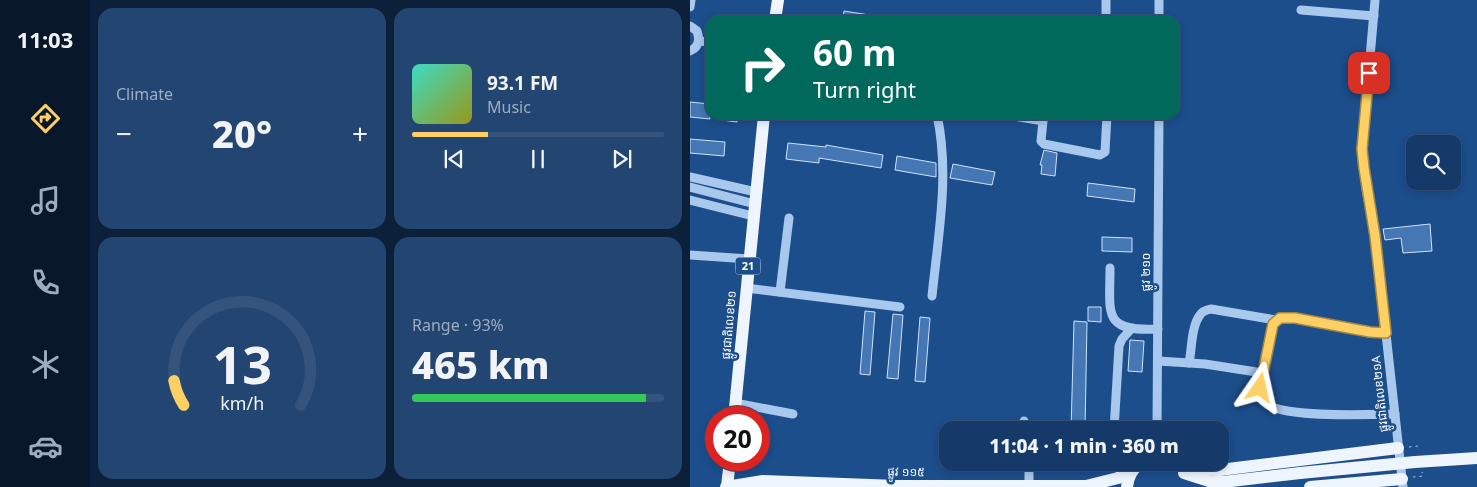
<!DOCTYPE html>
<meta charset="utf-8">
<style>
:root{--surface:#153a69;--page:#224571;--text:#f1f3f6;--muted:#9dadc0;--line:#34547d;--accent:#fdd066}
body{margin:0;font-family:"Noto Sans","Noto Sans Khmer",sans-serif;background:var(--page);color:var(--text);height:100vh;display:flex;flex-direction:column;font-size:19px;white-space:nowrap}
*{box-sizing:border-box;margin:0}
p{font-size:16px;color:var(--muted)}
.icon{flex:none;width:28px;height:28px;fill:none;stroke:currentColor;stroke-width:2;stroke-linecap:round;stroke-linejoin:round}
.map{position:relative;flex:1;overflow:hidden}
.panel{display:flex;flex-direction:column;gap:8px;padding:8px;background:#0c203a;width:600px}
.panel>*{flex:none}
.guide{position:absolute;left:15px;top:15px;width:475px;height:105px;border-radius:15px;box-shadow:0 2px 8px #0003,0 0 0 1px var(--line);background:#00695c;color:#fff;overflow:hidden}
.buttons{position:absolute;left:716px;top:135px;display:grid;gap:10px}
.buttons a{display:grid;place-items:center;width:55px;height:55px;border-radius:10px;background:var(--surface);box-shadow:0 2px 8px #0003,0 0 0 1px var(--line);font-size:25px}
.speed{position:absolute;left:15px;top:406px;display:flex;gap:10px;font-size:25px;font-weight:700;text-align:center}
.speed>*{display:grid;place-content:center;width:65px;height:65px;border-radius:50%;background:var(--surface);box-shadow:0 2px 8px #0003,0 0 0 1px var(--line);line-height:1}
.speed .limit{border:8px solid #d22;background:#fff;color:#111}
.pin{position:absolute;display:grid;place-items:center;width:42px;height:42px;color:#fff;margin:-21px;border-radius:10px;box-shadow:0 2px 8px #0006}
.me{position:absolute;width:55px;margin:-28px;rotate:11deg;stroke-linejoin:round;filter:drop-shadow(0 0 4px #0008)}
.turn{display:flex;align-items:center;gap:18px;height:105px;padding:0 25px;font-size:22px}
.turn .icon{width:65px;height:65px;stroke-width:2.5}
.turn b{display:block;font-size:35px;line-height:42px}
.big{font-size:38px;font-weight:800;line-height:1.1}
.panel .card{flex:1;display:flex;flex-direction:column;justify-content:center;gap:8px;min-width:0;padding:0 18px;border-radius:15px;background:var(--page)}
.panel .dial{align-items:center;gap:0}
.dial svg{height:130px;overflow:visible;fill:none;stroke:var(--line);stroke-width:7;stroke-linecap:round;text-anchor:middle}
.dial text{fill:var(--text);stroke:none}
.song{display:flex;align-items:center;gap:15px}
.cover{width:60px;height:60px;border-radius:8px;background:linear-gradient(135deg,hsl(170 70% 55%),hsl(60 70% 35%))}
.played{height:5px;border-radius:2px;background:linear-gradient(90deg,var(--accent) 30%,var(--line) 30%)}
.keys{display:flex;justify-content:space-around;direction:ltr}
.heat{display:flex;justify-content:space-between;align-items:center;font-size:28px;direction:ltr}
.charge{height:8px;border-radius:4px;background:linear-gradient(90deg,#34c759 93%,var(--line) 0)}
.panel .tiles{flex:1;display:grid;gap:8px;grid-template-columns:repeat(2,1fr)}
.trip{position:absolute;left:249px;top:421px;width:290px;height:50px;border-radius:15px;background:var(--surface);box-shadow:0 2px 8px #0003,0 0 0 1px var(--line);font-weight:800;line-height:50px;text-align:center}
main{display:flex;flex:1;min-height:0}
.tabs{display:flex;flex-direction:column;width:90px;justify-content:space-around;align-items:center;background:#08172a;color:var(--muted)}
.tabs .icon{width:35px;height:35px}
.tabs .on{color:var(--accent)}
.tabs b{font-size:22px;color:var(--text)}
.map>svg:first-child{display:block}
.building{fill:#4477b4;stroke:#cee2f9}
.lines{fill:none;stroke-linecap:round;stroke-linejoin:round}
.path{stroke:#a8c8ed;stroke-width:1;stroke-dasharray:2.5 4;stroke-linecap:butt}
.minor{stroke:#a8c8ed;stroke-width:9}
.major{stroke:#eef5ff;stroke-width:12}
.major-bridge{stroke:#eef5ff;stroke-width:12}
.route-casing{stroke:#a48742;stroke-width:12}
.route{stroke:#fdd066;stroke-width:9}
.labels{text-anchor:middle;stroke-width:5;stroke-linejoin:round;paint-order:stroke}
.shield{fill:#1c4e8c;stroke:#bbcadc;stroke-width:1}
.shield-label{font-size:11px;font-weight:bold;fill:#fff}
.street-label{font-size:12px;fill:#fff;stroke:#1c4e8c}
</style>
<main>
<nav class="tabs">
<b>11:03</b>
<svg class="icon on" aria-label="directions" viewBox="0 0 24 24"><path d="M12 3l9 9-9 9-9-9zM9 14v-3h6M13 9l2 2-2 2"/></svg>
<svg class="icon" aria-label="music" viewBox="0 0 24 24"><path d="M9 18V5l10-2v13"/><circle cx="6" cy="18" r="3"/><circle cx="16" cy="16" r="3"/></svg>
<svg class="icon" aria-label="phone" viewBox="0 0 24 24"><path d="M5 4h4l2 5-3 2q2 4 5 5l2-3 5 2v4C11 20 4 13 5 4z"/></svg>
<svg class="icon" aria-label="climate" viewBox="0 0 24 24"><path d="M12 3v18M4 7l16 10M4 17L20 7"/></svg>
<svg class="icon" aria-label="car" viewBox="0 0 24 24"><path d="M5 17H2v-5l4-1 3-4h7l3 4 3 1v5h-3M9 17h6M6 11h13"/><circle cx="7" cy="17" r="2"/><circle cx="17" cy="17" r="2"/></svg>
</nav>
<section class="panel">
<div class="tiles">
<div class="card"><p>Climate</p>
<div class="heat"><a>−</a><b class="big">20°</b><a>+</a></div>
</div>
<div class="card">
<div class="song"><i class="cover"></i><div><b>93.1 FM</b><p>Music</p></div></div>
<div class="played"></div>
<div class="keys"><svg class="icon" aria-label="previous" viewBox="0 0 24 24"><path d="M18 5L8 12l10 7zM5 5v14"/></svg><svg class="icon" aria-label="pause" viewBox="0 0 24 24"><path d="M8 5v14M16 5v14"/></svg><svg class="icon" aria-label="next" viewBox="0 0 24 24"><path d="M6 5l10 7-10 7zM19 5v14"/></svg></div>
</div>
<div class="card dial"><svg viewBox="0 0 100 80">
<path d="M14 69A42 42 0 1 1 86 69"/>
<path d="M14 69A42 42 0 0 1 8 54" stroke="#fdd066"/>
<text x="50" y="56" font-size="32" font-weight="700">13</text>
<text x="50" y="72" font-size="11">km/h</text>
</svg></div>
<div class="card"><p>Range · 93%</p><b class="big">465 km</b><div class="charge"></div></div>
</div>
</section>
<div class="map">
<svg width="787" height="487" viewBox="0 0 787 487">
<rect width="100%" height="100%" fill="#1c4e8c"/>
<g class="building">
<path d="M154,11L186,16L185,20H153Z"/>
<path d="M0,102L20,104V119L0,117Z"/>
<path d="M24,115H48L47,122L24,119Z"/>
<path d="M0,139L35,142L34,156L0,153Z"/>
<path d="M98,143L136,147V145L193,155L191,168L129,158V163L96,159Z"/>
<path d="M354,150L367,153L365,176L351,174L352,165H350Z"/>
<path d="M207,156L246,163V177L205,170Z"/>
<path d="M263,164L305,172L302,185L260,178Z"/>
<path d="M398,183L445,189L444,202L397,196Z"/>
<path d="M740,224L742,251L713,253L711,238L695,240L693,229Z"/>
<path d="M412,237L442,238V252L412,251Z"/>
<path d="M398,307H411V322L398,321Z"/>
<path d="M175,311L185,312L180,375L170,374Z"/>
<path d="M203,314L213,315L208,379L197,378Z"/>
<path d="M230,317L240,318L235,382L225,381Z"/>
<path d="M384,321L397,322L395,430H381Z"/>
<path d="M440,340L454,341L452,372L438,371Z"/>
</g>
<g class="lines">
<g class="path">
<path d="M719,447L728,446L729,450"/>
<path d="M723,477L733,476L732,472"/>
</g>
<g class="minor">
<path d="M685,0L672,149L676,189L685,235L713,487"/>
<path d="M0,7L1,0"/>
<path d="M611,10L684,16"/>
<path d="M416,13V0"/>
<path d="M469,20V0"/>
<path d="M0,26L7,31C10,40 9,47 0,51"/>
<path d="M9,41L20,42"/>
<path d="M318,115L353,121L351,141L354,144L410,155L415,152L417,115"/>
<path d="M0,177L66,192"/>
<path d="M0,187L65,204"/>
<path d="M0,200L63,216"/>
<path d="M0,255L59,259"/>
<path d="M420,268C420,314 412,332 468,329"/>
<path d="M56,288L210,307"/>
<path d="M90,292L99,218"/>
<path d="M242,296C248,237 260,174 247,115"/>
<path d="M696,333L681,332L605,318H590L583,324C580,340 567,386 572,399C580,420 683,414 705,414"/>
<path d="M468,361L515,364L573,373"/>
<path d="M499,363C502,349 501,327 510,315C512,311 517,310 521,309L586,320"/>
<path d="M45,403L103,414"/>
<path d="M334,421L335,430"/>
<path d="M424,430L429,346L432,339L442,328"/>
<path d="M467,430L469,115"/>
<path d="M339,462V486"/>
</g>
<g class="major">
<path d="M85,20L88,0"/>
<path d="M44,418L74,115"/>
<path d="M487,465L507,469L530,470L708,448"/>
<path d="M494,473L519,481L533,482L610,473"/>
<path d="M36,487L73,481L207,486H396L428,478L443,469"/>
<path d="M37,487L40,460"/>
<path d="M437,487C438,476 442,470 451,462"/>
<path d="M620,487L712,479"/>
</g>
<path class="major-bridge" d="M610,473L725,462L787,458"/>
</g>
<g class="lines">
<g class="route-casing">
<path id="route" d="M570,388L583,324L590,318H605L680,332L696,333L685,236L674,168L672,149L679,73"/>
</g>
<use href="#route" class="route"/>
</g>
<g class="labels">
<rect class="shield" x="45.5" y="257.5" width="25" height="17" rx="4"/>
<g class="shield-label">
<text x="58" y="270">21</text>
</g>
<g class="street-label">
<text transform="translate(456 272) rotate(-90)" y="4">ផ្លូវ ២១០</text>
<text transform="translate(39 325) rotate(-85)" y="4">ផ្លូវជាតិលេខ២១</text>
<text transform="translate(690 394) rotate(-96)" y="4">ផ្លូវជាតិលេខ២១A</text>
<text transform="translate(216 472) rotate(1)" y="4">ផ្លូវ ១១៥</text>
</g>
</g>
</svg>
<div class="buttons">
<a><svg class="icon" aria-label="search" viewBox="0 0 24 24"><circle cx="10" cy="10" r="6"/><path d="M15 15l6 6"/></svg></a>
</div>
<div class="speed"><div class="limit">20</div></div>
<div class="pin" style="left:679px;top:73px;background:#d93025"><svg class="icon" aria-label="arrive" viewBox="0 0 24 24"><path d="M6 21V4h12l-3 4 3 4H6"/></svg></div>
<svg class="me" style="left:570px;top:388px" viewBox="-20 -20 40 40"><path d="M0-17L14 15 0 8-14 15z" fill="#fdd066" stroke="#fff" stroke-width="4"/></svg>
<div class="trip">11:04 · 1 min · 360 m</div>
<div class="guide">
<div class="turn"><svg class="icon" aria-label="right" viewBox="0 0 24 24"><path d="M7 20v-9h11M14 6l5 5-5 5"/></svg><div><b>60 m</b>Turn right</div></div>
</div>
</div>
</main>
